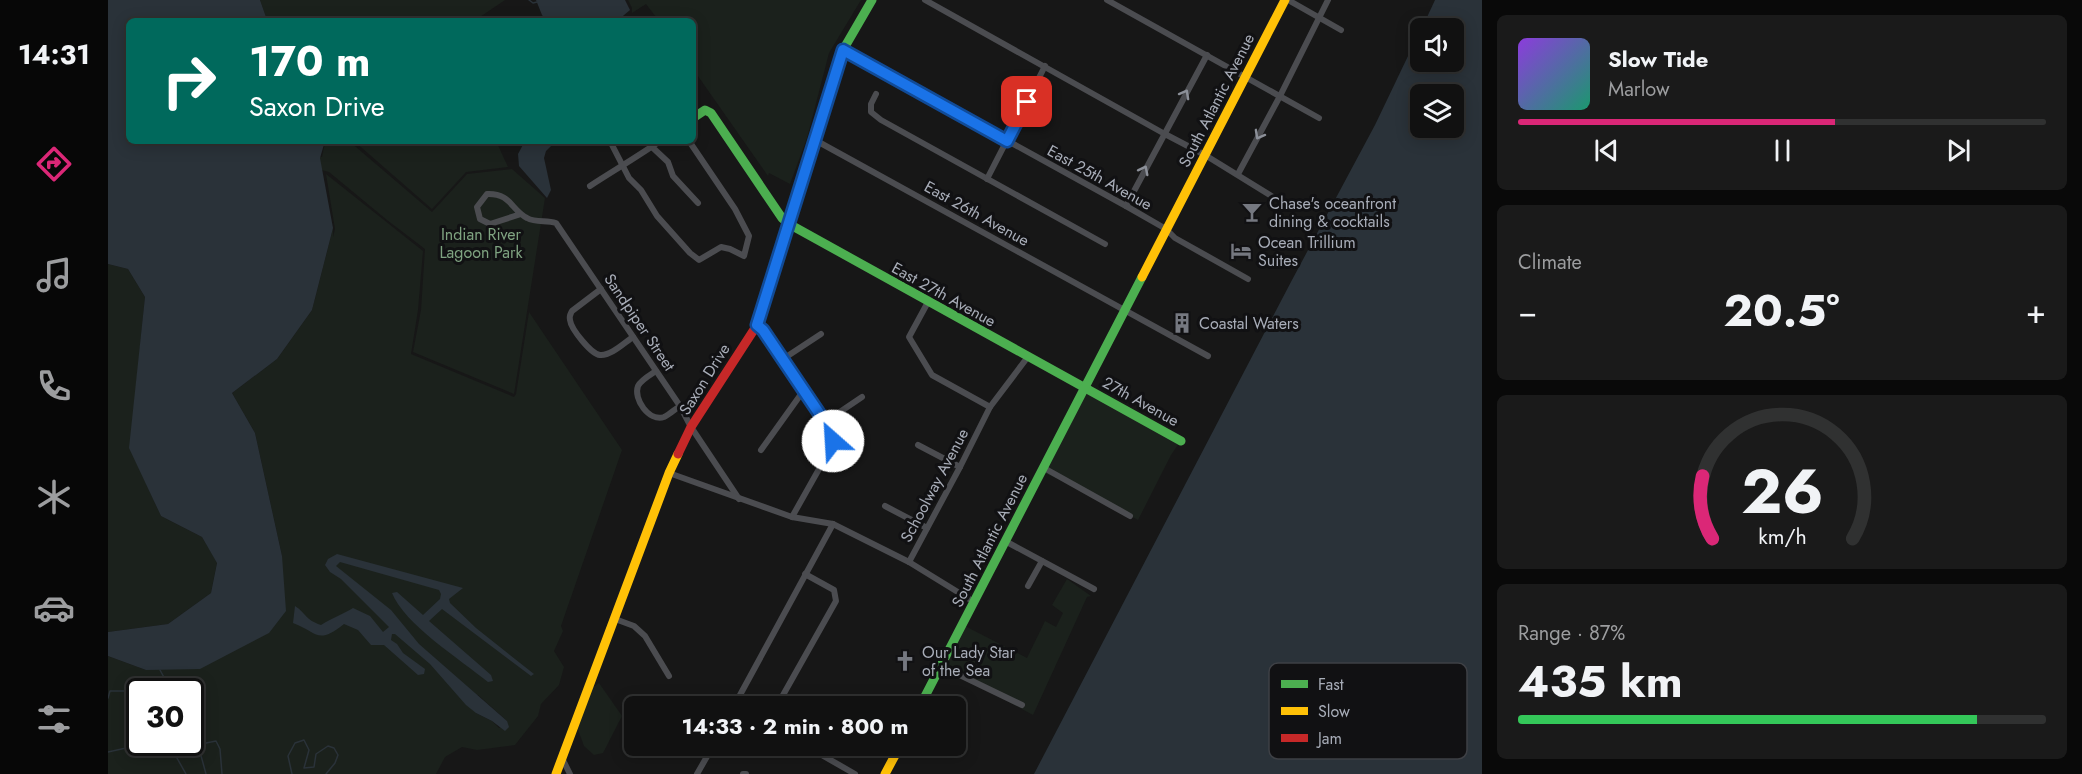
<!DOCTYPE html>
<meta charset="utf-8">
<style>
:root{--surface:#111;--page:#1a1a1a;--text:#f1f3f6;--muted:#9c9d9f;--line:#303131;--accent:#db2777}
body{margin:0;font-family:Jost,sans-serif;background:var(--page);color:var(--text);height:100vh;display:flex;flex-direction:column;font-size:22px;white-space:nowrap}
*{box-sizing:border-box;margin:0}
p{font-size:20px;color:var(--muted)}
.icon{flex:none;width:33px;height:33px;fill:none;stroke:currentColor;stroke-width:2;stroke-linecap:round;stroke-linejoin:round}
.map{position:relative;flex:1;overflow:hidden}
.side{display:flex;flex-direction:column;gap:15px;padding:15px;background:#090909;width:600px}
.side>*{flex:none}
.banner{position:absolute;left:18px;top:18px;width:570px;height:126px;border-radius:9px;box-shadow:0 3px 15px #0003,0 0 0 2px var(--line);background:#00695c;color:#fff;overflow:hidden}
.fabs{position:absolute;left:1302px;top:18px;display:grid;gap:12px}
.fabs a{display:grid;place-items:center;width:54px;height:54px;border-radius:9px;background:var(--surface);box-shadow:0 3px 15px #0003,0 0 0 2px var(--line);font-size:30px}
.speed{position:absolute;left:18px;top:678px;display:flex;gap:12px;font-size:30px;font-weight:700;text-align:center}
.speed>*{display:grid;place-content:center;width:78px;height:78px;border-radius:50%;background:var(--surface);box-shadow:0 3px 15px #0003,0 0 0 2px var(--line);line-height:1}
.speed .limit{border:3px solid #111;border-radius:9px;background:#fff;color:#111}
.pin{position:absolute;display:grid;place-items:center;width:51px;height:51px;color:#fff;margin:-26px;border-radius:12px;box-shadow:0 3px 9px #0006}
.me{position:absolute;width:66px;margin:-33px;rotate:334deg;stroke-linejoin:round;filter:drop-shadow(0 0 4px #0008)}
.turn{display:flex;align-items:center;gap:21px;height:126px;padding:0 24px;font-size:27px}
.turn .icon{width:78px;height:78px;stroke-width:2.5}
.turn b{display:block;font-size:42px;line-height:51px}
.big{font-size:45px;font-weight:700;line-height:1.1}
.side .tile{flex:1;display:flex;flex-direction:column;justify-content:center;gap:9px;min-width:0;padding:0 21px;border-radius:9px;background:var(--page)}
.side .dial{align-items:center;gap:0}
.dial svg{height:156px;overflow:visible;fill:none;stroke:var(--line);stroke-width:7;stroke-linecap:round;text-anchor:middle}
.dial text{fill:var(--text);stroke:none}
.song{display:flex;align-items:center;gap:18px}
.cover{width:72px;height:72px;border-radius:9px;background:linear-gradient(135deg,hsl(270 70% 55%),hsl(160 70% 35%))}
.played{height:6px;border-radius:3px;background:linear-gradient(90deg,var(--accent) 60%,var(--line) 60%)}
.keys{display:flex;justify-content:space-around;direction:ltr}
.heat{display:flex;justify-content:space-between;align-items:center;font-size:33px;direction:ltr}
.charge{height:9px;border-radius:4px;background:linear-gradient(90deg,#34c759 87%,var(--line) 0)}
.trip{position:absolute;left:516px;top:696px;width:342px;height:60px;border-radius:9px;background:var(--surface);box-shadow:0 3px 15px #0003,0 0 0 2px var(--line);font-weight:700;line-height:60px;text-align:center}
main{display:flex;flex:1;min-height:0}
.dock{display:flex;flex-direction:column;width:108px;justify-content:space-around;align-items:center;background:#070707;color:var(--muted)}
.dock .icon{width:42px;height:42px}
.dock .current{color:var(--accent)}
.dock b{font-size:27px;color:var(--text)}
.map>svg:first-child{display:block}
.green{fill:#1b211c;fill-rule:evenodd}
.water{fill:#2a3239;fill-rule:evenodd}
.lines{fill:none;stroke-linecap:round;stroke-linejoin:round}
.stream{stroke:#2a3239;stroke-width:1.5}
.street{stroke:#4b4c50;stroke-width:6}
.fast{stroke:#4caf50;stroke-width:9}
.slow{stroke:#ffc107;stroke-width:9}
.jam{stroke:#c62828;stroke-width:9}
.oneway{stroke:#8c9099}
.route-casing{stroke:#114b97;stroke-width:15}
.route{stroke:#1a73e8;stroke-width:10}
.labels{text-anchor:middle;stroke-width:6;stroke-linejoin:round;paint-order:stroke}
.street-label{font-size:16px;fill:#a8adb8;stroke:#111113}
.poi-label{font-size:16px;fill:#a8adb8;stroke:#111113;text-anchor:start}
.park-label{font-size:16px;fill:#7fa381;stroke:#111113}
.key{fill:#111113;stroke:#3e4045;stroke-width:1.5}
.key-label{font-size:16px;fill:#a8adb8}
</style>
<main>
<nav class="dock">
<b>14:31</b>
<svg class="icon current" aria-label="directions" viewBox="0 0 24 24"><path d="M12 3l9 9-9 9-9-9zM9 14v-3h6M13 9l2 2-2 2"/></svg>
<svg class="icon" aria-label="music" viewBox="0 0 24 24"><path d="M9 18V5l10-2v13"/><circle cx="6" cy="18" r="3"/><circle cx="16" cy="16" r="3"/></svg>
<svg class="icon" aria-label="phone" viewBox="0 0 24 24"><path d="M5 4h4l2 5-3 2q2 4 5 5l2-3 5 2v4C11 20 4 13 5 4z"/></svg>
<svg class="icon" aria-label="climate" viewBox="0 0 24 24"><path d="M12 3v18M4 7l16 10M4 17L20 7"/></svg>
<svg class="icon" aria-label="car" viewBox="0 0 24 24"><path d="M5 17H2v-5l4-1 3-4h7l3 4 3 1v5h-3M9 17h6M6 11h13"/><circle cx="7" cy="17" r="2"/><circle cx="17" cy="17" r="2"/></svg>
<svg class="icon" aria-label="filters" viewBox="0 0 24 24"><path d="M4 7h16M4 17h16"/><circle cx="9" cy="7" r="2"/><circle cx="15" cy="17" r="2"/></svg>
</nav>
<div class="map">
<svg width="1374" height="774" viewBox="0 0 1374 774">
<rect width="100%" height="100%" fill="#171717"/>
<g class="green">
<path d="M152,0H397L366,21H159Z"/>
<path d="M520,0H753L721,53L699,138L682,184L661,173L660,176L585,69V21H551L538,4L524,13V8Z"/>
<path d="M219,141H241L324,212L359,174L404,169L437,198L406,394L305,352L313,310L317,249L279,220L221,172L189,163L190,151L214,157L217,143Z"/>
<path d="M246,141H388L400,167L358,172L324,209Z"/>
<path d="M218,174L315,251L310,310L303,354L406,397L408,394L421,312L514,450L453,626L455,631L446,651L456,667L451,685L433,704L430,716L407,745L369,750L354,747L337,757L328,774H0V656L38,670L174,556L147,433L124,393L169,359L204,310L225,228V237L227,229ZM32,692H82V742H32ZM369,695H370L399,721L391,728L384,721L368,713Z"/>
<path d="M0,264L20,269L37,297L22,448L53,516L94,537L109,562L103,593L60,624L0,632Z"/>
<path d="M980,390L1075,437L1063,455L1030,520L965,485L936,473Z"/>
<path d="M959,579L983,596L979,597L925,715L836,667L857,626L919,658L937,621L948,627L955,613L944,605Z"/>
<path d="M491,683L514,716L495,753L486,755L476,746L469,727L483,689Z"/>
</g>
<g class="water">
<path d="M0,0H152L159,20L21,21V141H217L212,158L225,228L204,310L169,359L124,393L147,433L174,556L178,611L161,633L92,669L38,670L0,656V632L60,624L103,593L109,563L94,537L53,516L21,448L37,297L20,269L0,264Z"/>
<path d="M428,0H517L522,10L509,21H439L434,15Z"/>
<path d="M1327,0H1374V774H926L1184,280L1267,125L1312,31V62H1346V28H1314ZM1312,94H1346V128H1312Z"/>
<path d="M417,141H448L438,151L436,158L443,190L439,198L411,166L410,154Z"/>
<path d="M229,554L355,588L341,599L342,603L368,628L426,674L423,676L334,609L321,621L383,675L385,681L380,682C353,660 296,624 284,593L289,592L315,615L332,599L333,594L331,590L232,562L228,566L283,610L311,644L399,721L401,727L397,731L384,721L368,713L358,705L322,664L287,634H284L283,640L289,644L295,653L317,669L316,674L310,675L276,645H263L250,630L236,624C209,645 211,633 185,623L187,606C199,614 196,619 213,625C224,618 235,614 245,608L262,616L275,632L281,627L233,579L222,572L217,565L220,559Z"/>
</g>
<g class="lines">
<g class="stream">
<path d="M421,0L425,3L429,2"/>
<path d="M52,670L64,692"/>
<path d="M0,698L2,691H22L32,702"/>
<path d="M53,742L65,751L78,774"/>
<path d="M0,752L18,748L32,739"/>
<path d="M98,774L92,752L98,743L108,741L112,749L114,774"/>
<path d="M184,774L180,756L187,743L196,740L201,750L196,768L206,767L208,754L220,746L226,748L230,755L227,763L218,774"/>
</g>
<g class="street">
<path d="M817,0L1055,133L1097,155L1165,197"/>
<path d="M999,0L1211,118"/>
<path d="M1180,0L1233,30"/>
<path d="M735,50L1018,206L1058,229L1067,238L1140,279"/>
<path d="M768,94L763,104V112L773,120L997,244"/>
<path d="M707,140L1100,356"/>
<path d="M502,141L521,178L533,190L549,216L582,253L591,260L613,247L622,249L636,256L641,236L627,209L581,141"/>
<path d="M544,147L560,162L565,176L590,203"/>
<path d="M1130,174L1172,96L1220,0"/>
<path d="M879,179L937,66"/>
<path d="M482,186C505,171 529,157 552,141"/>
<path d="M1018,206L1099,55"/>
<path d="M413,214L382,224L372,219L369,207L379,194C403,193 403,210 419,218C428,223 438,220 448,223L572,406L583,427L631,499"/>
<path d="M493,289L464,311C462,315 461,316 462,320C463,329 483,354 492,355C503,356 516,343 525,337"/>
<path d="M820,302L801,337L824,375L882,407"/>
<path d="M649,325L655,330L725,434L724,446L684,517"/>
<path d="M675,359L713,334"/>
<path d="M548,371C542,375 533,380 530,386C525,399 541,422 556,417C561,415 567,409 572,406"/>
<path d="M717,422L754,397"/>
<path d="M810,445L852,467"/>
<path d="M653,450L696,390"/>
<path d="M936,468L1022,516"/>
<path d="M561,473L684,517L725,524L801,562L866,602"/>
<path d="M777,506L819,528"/>
<path d="M897,541L986,589"/>
<path d="M801,562L852,467L882,407L919,358"/>
<path d="M920,586L934,561"/>
<path d="M507,619L526,626L537,636L561,676"/>
<path d="M833,666L914,705"/>
<path d="M670,704L728,601L726,590L697,574"/>
<path d="M626,706L725,524"/>
<path d="M698,746L747,774"/>
<path d="M454,758L462,774"/>
<path d="M589,774L605,746"/>
<path d="M635,774H638"/>
</g>
<g class="fast">
<path d="M585,118L597,110L603,113L674,218L681,224L1073,441"/>
<path d="M697,173L735,50L764,0"/>
<path d="M812,706L1034,277"/>
</g>
<g class="slow">
<path d="M1034,277L1177,0"/>
<path d="M448,774L561,473L570,454"/>
<path d="M777,774L792,746"/>
</g>
<path class="jam" d="M570,454L583,427L649,325L697,173"/>
</g>
<defs><path id="oneway-chevron" d="M-2-3.5L2.5 0L-2 3.5" fill="none" stroke-width="1.6" stroke-linecap="round" stroke-linejoin="round" transform="scale(1.5)"/></defs>
<g class="oneway">
<use href="#oneway-chevron" transform="translate(1077 94) rotate(-61)"/>
<use href="#oneway-chevron" transform="translate(1151 135) rotate(119)"/>
<use href="#oneway-chevron" transform="translate(1036 170) rotate(-63)"/>
</g>
<g class="lines">
<g class="route-casing">
<path id="route" d="M725,441V434L717,422L655,330L649,325L735,50L899,141L919,102"/>
</g>
<use href="#route" class="route"/>
</g>
<defs>
<g id="bar-bare" transform="scale(1.62)"><path d="M-6-5H6L.8 .8V4.5H3.5V6h-7V4.5H-.8V.8Z" fill="#757880" stroke="#111113" stroke-width="2.5" paint-order="stroke"/></g>
<g id="hotel-bare" transform="scale(1.62)"><path d="M-6-4.5h1.5V1H6V5H4.5V3h-9V5H-6ZM-4 0a1.8 1.8 0 1 1 3.6 0ZM.5 0V-2.5h3Q6-2.5 6 0Z" fill="#757880" stroke="#111113" stroke-width="2.5" paint-order="stroke"/></g>
<g id="building-bare" transform="scale(1.62)"><path d="M-4-6H4V6H1V3H-1V6H-4ZM-2.5-4.3h1.7v1.8h-1.7ZM.8-4.3h1.7v1.8H.8ZM-2.5-1h1.7V.8h-1.7ZM.8-1h1.7V.8H.8Z" fill="#757880" stroke="#111113" stroke-width="2.5" paint-order="stroke"/></g>
<g id="church-bare" transform="scale(1.62)"><path d="M-1.2-6h2.4v3.5h3.3v2.4h-3.3V6h-2.4V-.1h-3.3v-2.4h3.3Z" fill="#757880" stroke="#111113" stroke-width="2.5" paint-order="stroke"/></g>
</defs>
<g fill-rule="evenodd">
<use href="#bar-bare" x="1144" y="212"/>
<use href="#hotel-bare" x="1133" y="251"/>
<use href="#building-bare" x="1074" y="323"/>
<use href="#church-bare" x="797" y="661"/>
</g>
<g class="labels">
<g class="street-label">
<text transform="translate(1108 100) rotate(-63)" y="6">South Atlantic Avenue</text>
<text transform="translate(992 177) rotate(29)" y="6">East 25th Avenue</text>
<text transform="translate(869 213) rotate(29)" y="6">East 26th Avenue</text>
<text transform="translate(836 294) rotate(29)" y="6">East 27th Avenue</text>
<text transform="translate(532 322) rotate(56)" y="6">Sandpiper Street</text>
<text transform="translate(596 379) rotate(-58)" y="6">Saxon Drive</text>
<text transform="translate(1033 401) rotate(29)" y="6">27th Avenue</text>
<text transform="translate(826 485) rotate(-62)" y="6">Schoolway Avenue</text>
<text transform="translate(881 540) rotate(-63)" y="6">South Atlantic Avenue</text>
</g>
<g class="poi-label">
<text x="1161" y="209">Chase's oceanfront<tspan x="1161" dy="18">dining &amp; cocktails</tspan></text>
<text x="1150" y="248">Ocean Trillium<tspan x="1150" dy="18">Suites</tspan></text>
<text x="1091" y="329">Coastal Waters</text>
<text x="814" y="658">Our Lady Star<tspan x="814" dy="18">of the Sea</tspan></text>
</g>
<g class="park-label">
<text x="373" y="240">Indian River<tspan x="373" dy="18">Lagoon Park</tspan></text>
</g>
</g>
<rect x="1161" y="663" width="198" height="96" rx="9" class="key"/>
<rect x="1173" y="680" width="27" height="8" fill="#4caf50"/>
<rect x="1173" y="707" width="27" height="8" fill="#ffc107"/>
<rect x="1173" y="734" width="27" height="8" fill="#c62828"/>
<g class="key-label">
<text x="1210" y="690">Fast</text>
<text x="1210" y="717">Slow</text>
<text x="1210" y="744">Jam</text>
</g>
</svg>
<div class="fabs">
<a><svg class="icon" aria-label="sound" viewBox="0 0 24 24"><path d="M4 9h4l5-4v14l-5-4H4zM17 9q2 3 0 6"/></svg></a>
<a><svg class="icon" aria-label="layers" viewBox="0 0 24 24"><path d="M12 4l9 5-9 5-9-5zM3 14l9 5 9-5"/></svg></a>
</div>
<div class="speed"><div class="limit">30</div></div>
<div class="pin" style="left:919px;top:102px;background:#d93025"><svg class="icon" aria-label="arrive" viewBox="0 0 24 24"><path d="M6 21V4h12l-3 4 3 4H6"/></svg></div>
<svg class="me" style="left:725px;top:441px" viewBox="-20 -20 40 40"><circle r="19" fill="#fff"/><path d="M0-13L10 11 0 6-10 11z" fill="#1a73e8"/></svg>
<div class="trip">14:33 · 2 min · 800 m</div>
<div class="banner">
<div class="turn"><svg class="icon" aria-label="right" viewBox="0 0 24 24"><path d="M7 20v-9h11M14 6l5 5-5 5"/></svg><div><b>170 m</b>Saxon Drive</div></div>
</div>
</div>
<section class="side">
<div class="tile">
<div class="song"><i class="cover"></i><div><b>Slow Tide</b><p>Marlow</p></div></div>
<div class="played"></div>
<div class="keys"><svg class="icon" aria-label="previous" viewBox="0 0 24 24"><path d="M18 5L8 12l10 7zM5 5v14"/></svg><svg class="icon" aria-label="pause" viewBox="0 0 24 24"><path d="M8 5v14M16 5v14"/></svg><svg class="icon" aria-label="next" viewBox="0 0 24 24"><path d="M6 5l10 7-10 7zM19 5v14"/></svg></div>
</div>
<div class="tile"><p>Climate</p>
<div class="heat"><a>−</a><b class="big">20.5°</b><a>+</a></div>
</div>
<div class="tile dial"><svg viewBox="0 0 100 80">
<path d="M14 69A42 42 0 1 1 86 69"/>
<path d="M14 69A42 42 0 0 1 9 37" stroke="#db2777"/>
<text x="50" y="56" font-size="32" font-weight="700">26</text>
<text x="50" y="72" font-size="11">km/h</text>
</svg></div>
<div class="tile"><p>Range · 87%</p><b class="big">435 km</b><div class="charge"></div></div>
</section>
</main>
